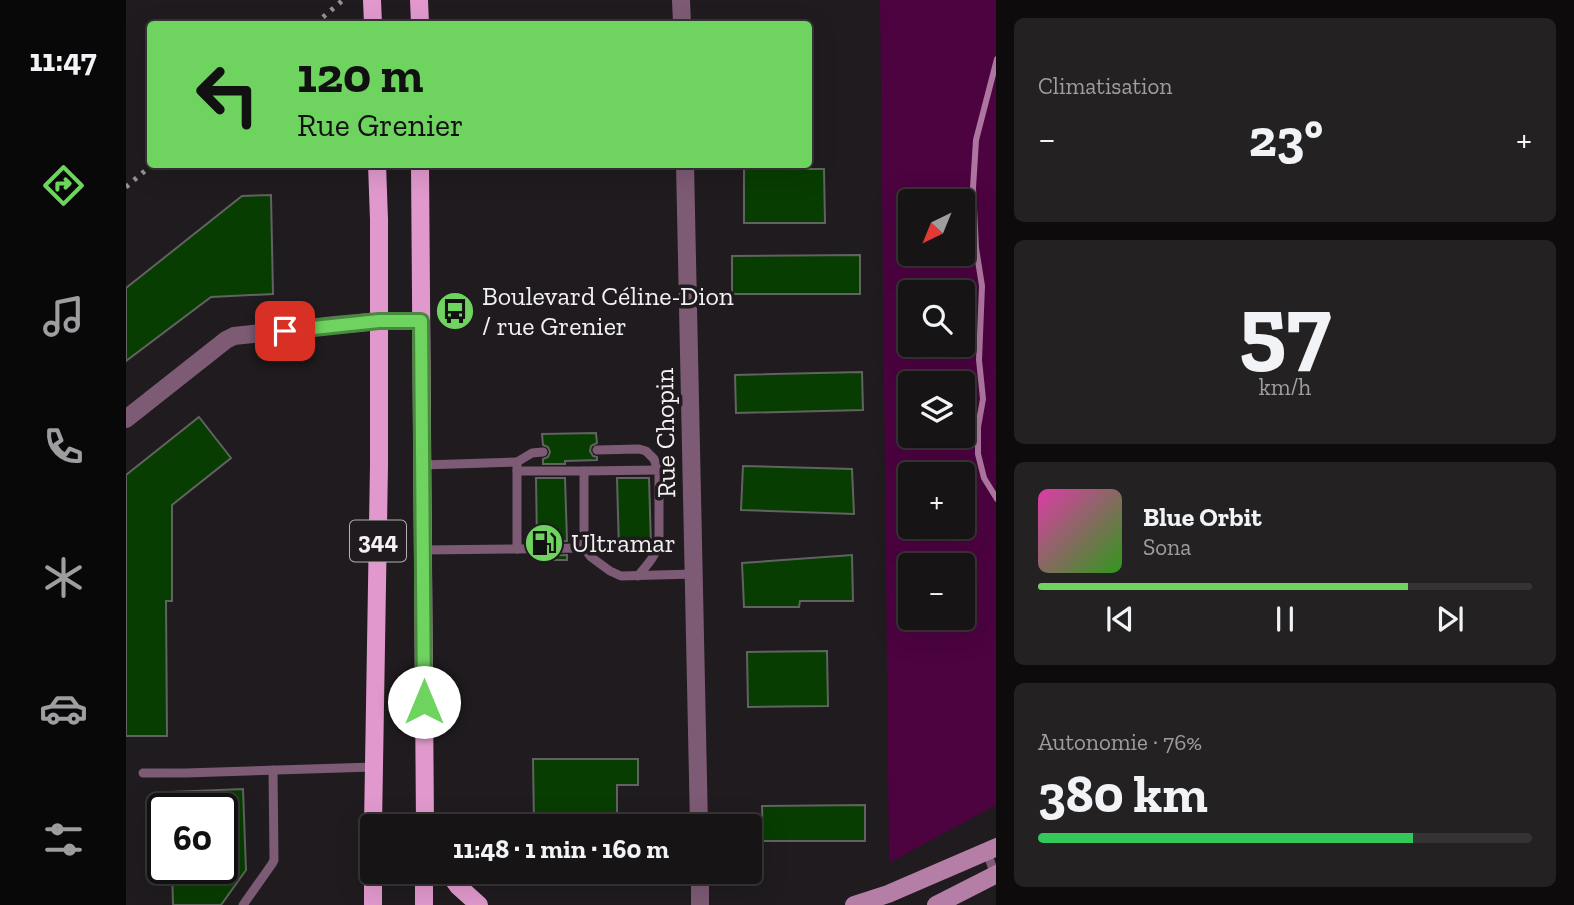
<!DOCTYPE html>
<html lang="fr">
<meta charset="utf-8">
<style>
:root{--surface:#171416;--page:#242123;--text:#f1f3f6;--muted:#9e9ea1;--line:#363335;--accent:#6fd360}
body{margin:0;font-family:"Zilla Slab",serif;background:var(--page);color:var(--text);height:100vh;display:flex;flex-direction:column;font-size:26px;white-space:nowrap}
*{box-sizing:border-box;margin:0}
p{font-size:23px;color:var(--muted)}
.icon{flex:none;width:38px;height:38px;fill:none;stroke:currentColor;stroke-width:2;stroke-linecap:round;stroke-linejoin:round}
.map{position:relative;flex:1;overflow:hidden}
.drawer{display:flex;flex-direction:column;gap:18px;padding:18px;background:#0d0b0c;width:578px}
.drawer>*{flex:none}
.hud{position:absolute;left:21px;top:21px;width:665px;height:147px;border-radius:7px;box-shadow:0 7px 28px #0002,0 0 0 2px var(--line);background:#6fd360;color:#111;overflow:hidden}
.needle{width:46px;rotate:223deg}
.buttons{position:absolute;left:772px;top:189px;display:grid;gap:14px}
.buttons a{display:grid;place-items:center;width:77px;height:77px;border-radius:7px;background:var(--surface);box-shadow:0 7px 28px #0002,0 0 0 2px var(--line);font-size:35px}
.speed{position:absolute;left:21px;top:793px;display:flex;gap:14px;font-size:35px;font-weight:700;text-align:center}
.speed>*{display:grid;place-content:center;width:91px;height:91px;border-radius:50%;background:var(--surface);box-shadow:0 7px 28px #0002,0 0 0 2px var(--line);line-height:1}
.speed .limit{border:4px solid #111;border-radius:10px;background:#fff;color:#111}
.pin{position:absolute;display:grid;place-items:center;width:60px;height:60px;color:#fff;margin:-30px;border-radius:14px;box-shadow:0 4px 10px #0006}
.me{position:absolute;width:77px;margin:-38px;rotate:0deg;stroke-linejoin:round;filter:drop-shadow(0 0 5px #0008)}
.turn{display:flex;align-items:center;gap:24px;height:147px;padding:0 35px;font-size:32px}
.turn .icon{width:91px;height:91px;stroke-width:2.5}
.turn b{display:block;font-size:49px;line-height:60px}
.big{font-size:52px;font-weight:800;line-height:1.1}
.drawer .card{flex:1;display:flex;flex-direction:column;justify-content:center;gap:10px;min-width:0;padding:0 24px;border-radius:10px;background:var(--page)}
.drawer .dial{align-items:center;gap:0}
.dial b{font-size:91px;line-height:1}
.song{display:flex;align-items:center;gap:21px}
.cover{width:84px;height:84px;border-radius:10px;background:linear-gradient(135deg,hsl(320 70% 55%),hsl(110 70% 35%))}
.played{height:7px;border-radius:4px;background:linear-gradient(90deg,var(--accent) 75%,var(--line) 75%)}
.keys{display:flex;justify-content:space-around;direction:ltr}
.heat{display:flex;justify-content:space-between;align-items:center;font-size:38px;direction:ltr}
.charge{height:10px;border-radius:5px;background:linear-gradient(90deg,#34c759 76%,var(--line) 0)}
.trip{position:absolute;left:234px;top:814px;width:402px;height:70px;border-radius:7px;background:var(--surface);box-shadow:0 7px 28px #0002,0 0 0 2px var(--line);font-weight:800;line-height:70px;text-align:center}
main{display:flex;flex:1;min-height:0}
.dock{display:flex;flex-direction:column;width:126px;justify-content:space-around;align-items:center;background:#090809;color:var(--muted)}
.dock .icon{width:49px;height:49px}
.dock .current{color:var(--accent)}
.dock b{font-size:32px;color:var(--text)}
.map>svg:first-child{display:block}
.green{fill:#4c0340;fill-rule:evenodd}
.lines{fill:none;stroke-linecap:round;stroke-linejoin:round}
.stream{stroke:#ad76a0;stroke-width:6}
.building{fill:#073d00;stroke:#60635f;stroke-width:2}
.service{stroke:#7d5b74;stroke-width:9}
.minor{stroke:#7d5b74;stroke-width:18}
.secondary{stroke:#b57ea6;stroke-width:18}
.primary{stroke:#e199cd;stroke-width:18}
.rail{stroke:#949193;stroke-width:5;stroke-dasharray:3.5 7;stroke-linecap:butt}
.route-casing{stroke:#48893e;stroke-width:18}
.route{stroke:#6fd360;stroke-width:12}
.labels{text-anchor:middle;stroke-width:7;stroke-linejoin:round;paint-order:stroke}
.shield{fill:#1f1b1e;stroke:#b4b1b3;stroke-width:2}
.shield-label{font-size:24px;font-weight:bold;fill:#f4f1f3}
.poi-label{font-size:26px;fill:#f4f1f3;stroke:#1f1b1e;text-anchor:start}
.street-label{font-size:26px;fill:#f4f1f3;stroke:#1f1b1e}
</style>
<main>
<nav class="dock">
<b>11:47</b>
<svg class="icon current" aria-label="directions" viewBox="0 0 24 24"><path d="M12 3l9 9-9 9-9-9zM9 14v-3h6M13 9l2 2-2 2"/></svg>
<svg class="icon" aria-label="music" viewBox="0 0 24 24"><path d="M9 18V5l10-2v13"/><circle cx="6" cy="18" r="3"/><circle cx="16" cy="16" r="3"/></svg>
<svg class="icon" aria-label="phone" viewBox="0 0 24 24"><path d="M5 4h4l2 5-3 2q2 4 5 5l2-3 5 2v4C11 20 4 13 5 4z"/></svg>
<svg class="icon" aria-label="climate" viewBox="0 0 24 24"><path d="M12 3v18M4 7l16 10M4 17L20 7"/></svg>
<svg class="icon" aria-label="car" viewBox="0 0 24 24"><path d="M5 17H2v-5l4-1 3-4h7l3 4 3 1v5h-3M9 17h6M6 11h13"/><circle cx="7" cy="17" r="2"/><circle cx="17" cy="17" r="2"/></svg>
<svg class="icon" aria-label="filters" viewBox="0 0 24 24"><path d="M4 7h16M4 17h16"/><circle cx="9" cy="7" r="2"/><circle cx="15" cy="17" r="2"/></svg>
</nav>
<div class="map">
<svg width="871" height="905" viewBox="0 0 871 905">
<rect width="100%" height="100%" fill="#1f1b1e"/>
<path class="green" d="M754,0H871L870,805L763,863ZM784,201H836V254H784ZM784,292H836V345H784ZM784,383H836V436H784ZM784,474H836V527H784ZM784,565H836V618H784Z"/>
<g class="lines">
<path class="stream" d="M871,59L850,140L847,188L850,248L856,286L853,360L857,399L852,427V454L858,478L871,499"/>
</g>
<g class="building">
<path d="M618,169H698L699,223H618Z"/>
<path d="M145,195L147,294L85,297L0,361V288L116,196Z"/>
<path d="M734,255V294H606V256Z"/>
<path d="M736,372L737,410L610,413L609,375Z"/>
<path d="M73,417L105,458L46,505V601H40L41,736H0V475Z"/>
<path d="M470,433L471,443L465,446L464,451L467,456L471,457V460L439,461V464H417V459L422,457L424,452L422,447L417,445L416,434Z"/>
<path d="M617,466L726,469L728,514L615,510Z"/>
<path d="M410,478H439L441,541L411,542Z"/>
<path d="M491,478H523L525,545L523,550H493Z"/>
<path d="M441,555V560H411V556Z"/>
<path d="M726,555L727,601H674L673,607H618L616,563Z"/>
<path d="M701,651L702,706L622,707L621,652Z"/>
<path d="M407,759H512V785H491V826H408Z"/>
<path d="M117,789L120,870L95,905H47L46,868H96V808H44V792Z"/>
<path d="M739,805V841H637L636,806Z"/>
</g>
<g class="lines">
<g class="service">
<path d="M471,450L513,449L520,451L528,459L533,473V540C531,555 522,564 512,576"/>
<path d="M391,462L406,453L417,452"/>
<path d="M296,465L391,462V549L297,550"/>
<path d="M391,471H458V548L465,557L484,571L495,576L568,574"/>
<path d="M458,471L532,470"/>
<path d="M391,549L458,548"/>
<path d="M17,773H60L247,767"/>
<path d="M861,852L870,878"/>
<path d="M117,905L146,864L148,860L147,770"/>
</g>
<g class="minor">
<path d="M555,0L556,24"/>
<path d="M559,164L573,826"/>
<path d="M0,419L100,340L108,336L209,325L253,321H295"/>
<path d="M574,872V905"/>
</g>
<g class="secondary">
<path d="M728,905L762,894L871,847"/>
<path d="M810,905L871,874"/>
</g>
<g class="primary">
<path d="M246,0L247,24"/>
<path d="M293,0L294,24"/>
<path d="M294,164L299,826"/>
<path d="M247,826L253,465V220L251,164"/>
<path d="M322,872L332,886L353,905"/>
<path d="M247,905V872"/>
<path d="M298,905V872"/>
</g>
<g class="rail">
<path d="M189,24L217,0"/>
<path d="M0,187L27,164"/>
</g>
</g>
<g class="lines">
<g class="route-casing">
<path id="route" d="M159,331L253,321H295L298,702"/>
</g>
<use href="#route" class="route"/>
</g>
<defs>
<g id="bus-disc" transform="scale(2.0125)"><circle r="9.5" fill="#6fd360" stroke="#1f1b1e"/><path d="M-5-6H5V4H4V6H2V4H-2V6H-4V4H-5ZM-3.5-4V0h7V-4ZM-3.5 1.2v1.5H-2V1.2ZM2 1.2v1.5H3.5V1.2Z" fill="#111"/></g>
<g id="fuel-disc" transform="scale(2.0125)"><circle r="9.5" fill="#6fd360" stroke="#1f1b1e"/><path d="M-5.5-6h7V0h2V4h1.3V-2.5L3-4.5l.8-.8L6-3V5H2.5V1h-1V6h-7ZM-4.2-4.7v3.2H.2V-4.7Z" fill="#111"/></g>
</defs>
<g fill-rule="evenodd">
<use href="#bus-disc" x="329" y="311"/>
<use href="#fuel-disc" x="418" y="543"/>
</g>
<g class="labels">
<rect class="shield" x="224" y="520.5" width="56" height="41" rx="5"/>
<g class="shield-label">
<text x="252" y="549">344</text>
</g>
<g class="poi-label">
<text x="356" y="305">Boulevard Céline-Dion<tspan x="356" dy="30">/ rue Grenier</tspan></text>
<text x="445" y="552">Ultramar</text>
</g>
<g class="street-label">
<text transform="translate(539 433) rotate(-91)" y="9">Rue Chopin</text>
</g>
</g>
</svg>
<div class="buttons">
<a><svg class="needle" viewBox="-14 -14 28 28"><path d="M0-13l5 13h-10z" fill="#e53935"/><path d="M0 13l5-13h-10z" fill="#9e9ea1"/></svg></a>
<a><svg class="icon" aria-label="search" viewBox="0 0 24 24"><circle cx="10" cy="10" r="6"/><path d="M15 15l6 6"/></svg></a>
<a><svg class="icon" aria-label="layers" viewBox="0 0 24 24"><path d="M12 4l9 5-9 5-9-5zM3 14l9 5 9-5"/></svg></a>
<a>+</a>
<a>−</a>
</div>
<div class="speed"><div class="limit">60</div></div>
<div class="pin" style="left:159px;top:331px;background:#d93025"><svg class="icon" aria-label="arrive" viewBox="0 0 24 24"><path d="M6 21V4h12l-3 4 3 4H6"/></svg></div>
<svg class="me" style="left:298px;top:702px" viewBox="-20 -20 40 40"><circle r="19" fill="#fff"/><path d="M0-13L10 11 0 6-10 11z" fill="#6fd360"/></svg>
<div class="trip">11:48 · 1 min · 160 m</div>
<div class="hud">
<div class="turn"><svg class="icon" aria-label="left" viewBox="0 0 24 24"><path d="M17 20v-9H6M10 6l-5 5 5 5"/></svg><div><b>120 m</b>Rue Grenier</div></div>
</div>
</div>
<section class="drawer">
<div class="card"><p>Climatisation</p>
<div class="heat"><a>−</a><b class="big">23°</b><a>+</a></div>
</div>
<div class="card dial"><b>57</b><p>km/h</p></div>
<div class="card">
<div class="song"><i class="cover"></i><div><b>Blue Orbit</b><p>Sona</p></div></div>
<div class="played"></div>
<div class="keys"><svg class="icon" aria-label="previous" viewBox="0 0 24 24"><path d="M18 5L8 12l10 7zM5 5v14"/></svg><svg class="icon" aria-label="pause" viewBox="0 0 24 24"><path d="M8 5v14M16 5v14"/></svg><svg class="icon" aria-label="next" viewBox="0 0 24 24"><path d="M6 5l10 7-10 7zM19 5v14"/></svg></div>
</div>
<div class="card"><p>Autonomie · 76%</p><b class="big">380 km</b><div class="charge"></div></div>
</section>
</main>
